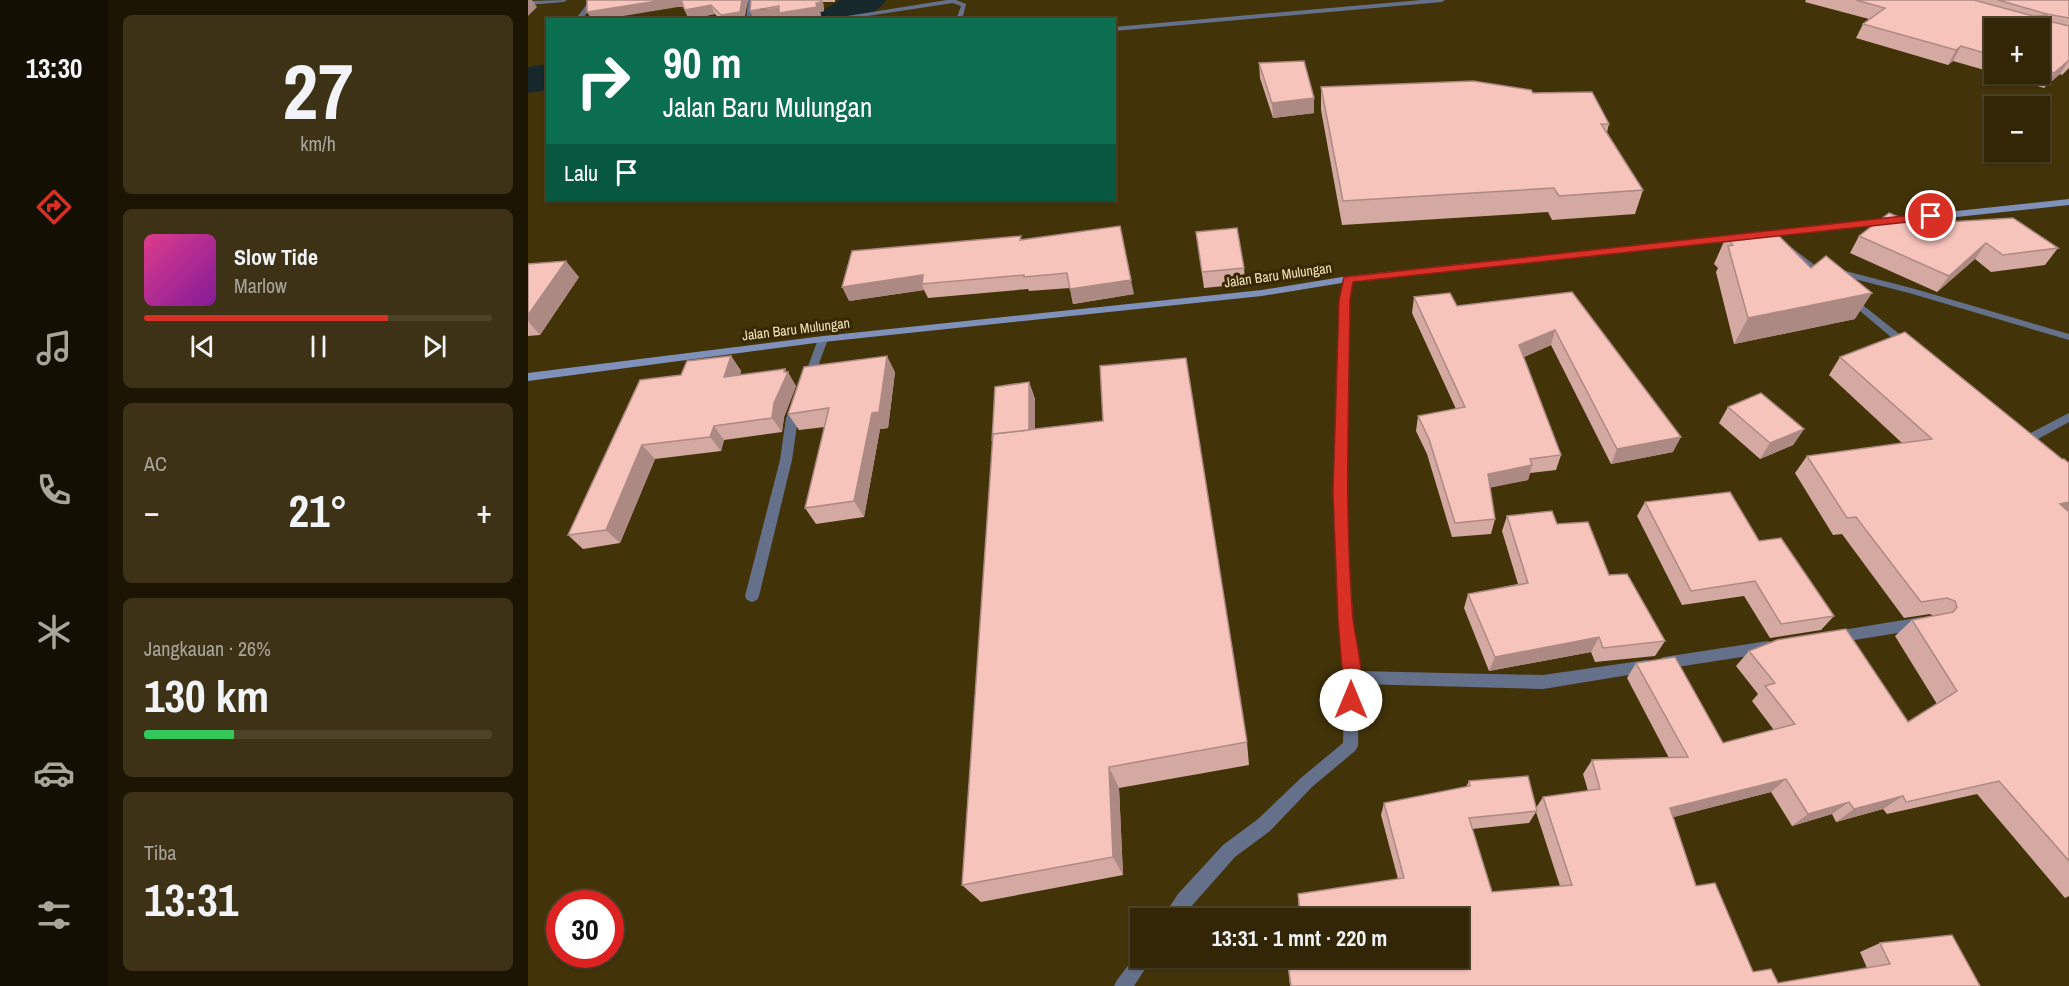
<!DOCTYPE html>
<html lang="id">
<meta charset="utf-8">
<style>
:root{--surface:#322607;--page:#3d3215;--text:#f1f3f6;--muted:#a8a59b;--line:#4d4328;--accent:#d93025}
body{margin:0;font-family:"Archivo Narrow",sans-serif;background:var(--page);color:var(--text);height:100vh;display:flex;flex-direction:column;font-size:22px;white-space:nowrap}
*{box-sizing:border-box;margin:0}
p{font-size:20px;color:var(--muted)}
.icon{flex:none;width:33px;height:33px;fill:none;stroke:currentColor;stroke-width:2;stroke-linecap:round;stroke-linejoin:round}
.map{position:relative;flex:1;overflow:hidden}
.side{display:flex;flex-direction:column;gap:15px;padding:15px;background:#1c1504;width:420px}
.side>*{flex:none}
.top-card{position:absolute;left:18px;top:18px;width:570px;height:183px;border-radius:0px;box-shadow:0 2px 4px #0004,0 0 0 2px var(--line);background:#0b6e4f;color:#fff;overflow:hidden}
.buttons{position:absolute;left:1456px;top:18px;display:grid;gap:12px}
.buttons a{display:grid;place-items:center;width:66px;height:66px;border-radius:0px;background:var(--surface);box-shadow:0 2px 4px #0004,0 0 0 2px var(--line);font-size:30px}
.speed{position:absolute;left:18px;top:890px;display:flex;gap:12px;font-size:30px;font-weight:700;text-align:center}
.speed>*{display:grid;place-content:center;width:78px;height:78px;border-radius:50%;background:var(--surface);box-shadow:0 2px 4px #0004,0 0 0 2px var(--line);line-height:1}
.speed .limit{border:9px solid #d22;background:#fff;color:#111}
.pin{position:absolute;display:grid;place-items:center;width:51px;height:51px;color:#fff;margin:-26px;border:3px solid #fff;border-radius:50%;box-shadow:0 2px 6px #0007}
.me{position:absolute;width:66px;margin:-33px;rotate:0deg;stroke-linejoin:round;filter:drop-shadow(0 0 4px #0008)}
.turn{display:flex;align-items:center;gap:21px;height:126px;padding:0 18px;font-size:27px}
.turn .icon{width:78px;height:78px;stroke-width:2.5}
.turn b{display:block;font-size:42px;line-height:51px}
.then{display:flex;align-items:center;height:57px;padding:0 18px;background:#0003;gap:12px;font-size:22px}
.big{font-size:45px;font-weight:700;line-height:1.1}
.side .widget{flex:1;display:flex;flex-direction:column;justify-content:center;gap:9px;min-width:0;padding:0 21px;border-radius:9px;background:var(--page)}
.side .dial{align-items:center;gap:0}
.dial b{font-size:78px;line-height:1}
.song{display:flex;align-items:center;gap:18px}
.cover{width:72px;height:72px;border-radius:9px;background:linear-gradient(135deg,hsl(330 70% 55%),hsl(290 70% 35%))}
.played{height:6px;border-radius:3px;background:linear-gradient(90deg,var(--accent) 70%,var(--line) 70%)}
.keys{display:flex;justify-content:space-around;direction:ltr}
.heat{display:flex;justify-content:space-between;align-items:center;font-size:33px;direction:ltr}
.charge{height:9px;border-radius:4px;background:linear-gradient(90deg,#34c759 26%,var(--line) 0)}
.trip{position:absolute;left:602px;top:908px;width:339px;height:60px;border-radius:0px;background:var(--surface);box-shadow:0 2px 4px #0004,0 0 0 2px var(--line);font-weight:700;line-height:60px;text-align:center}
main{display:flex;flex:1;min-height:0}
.dock{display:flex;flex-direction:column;width:108px;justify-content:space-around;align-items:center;background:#140f03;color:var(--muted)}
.dock .icon{width:42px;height:42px}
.dock .current{color:var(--accent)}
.dock b{font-size:27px;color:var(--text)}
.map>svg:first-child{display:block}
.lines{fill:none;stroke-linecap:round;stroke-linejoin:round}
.river{fill:#16282b;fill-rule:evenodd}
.lane{fill:#65708b;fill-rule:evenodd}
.street{fill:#65708b;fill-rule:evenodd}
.secondary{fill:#7f90bb;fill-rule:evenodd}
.wall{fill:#d4a9a2;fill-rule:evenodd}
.shaded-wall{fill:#ad8984}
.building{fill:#f7c4bc;stroke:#ad8984;stroke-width:1.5}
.route{fill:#d93025;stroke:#8d1f18;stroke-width:1.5}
.labels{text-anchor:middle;stroke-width:6;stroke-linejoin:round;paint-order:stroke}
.far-street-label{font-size:14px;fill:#f2e3bf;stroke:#382900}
</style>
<main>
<nav class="dock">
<b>13:30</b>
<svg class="icon current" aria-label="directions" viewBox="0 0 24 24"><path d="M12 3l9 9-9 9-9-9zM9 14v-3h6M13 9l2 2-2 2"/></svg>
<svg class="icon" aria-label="music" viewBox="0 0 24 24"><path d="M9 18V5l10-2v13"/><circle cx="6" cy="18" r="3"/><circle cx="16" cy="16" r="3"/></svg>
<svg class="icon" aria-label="phone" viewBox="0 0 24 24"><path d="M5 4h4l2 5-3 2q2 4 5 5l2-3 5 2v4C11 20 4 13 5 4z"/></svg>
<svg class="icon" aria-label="climate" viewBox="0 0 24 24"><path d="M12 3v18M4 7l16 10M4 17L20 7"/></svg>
<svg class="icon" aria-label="car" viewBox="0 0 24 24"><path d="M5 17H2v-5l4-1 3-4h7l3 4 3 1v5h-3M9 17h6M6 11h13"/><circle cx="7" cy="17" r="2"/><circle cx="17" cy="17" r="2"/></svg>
<svg class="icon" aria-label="filters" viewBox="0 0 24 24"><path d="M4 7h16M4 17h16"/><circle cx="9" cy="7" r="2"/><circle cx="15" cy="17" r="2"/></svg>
</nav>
<section class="side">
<div class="widget dial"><b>27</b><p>km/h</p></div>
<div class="widget">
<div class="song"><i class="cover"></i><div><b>Slow Tide</b><p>Marlow</p></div></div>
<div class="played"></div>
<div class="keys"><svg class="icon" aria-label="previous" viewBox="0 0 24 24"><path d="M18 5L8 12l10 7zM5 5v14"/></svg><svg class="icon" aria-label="pause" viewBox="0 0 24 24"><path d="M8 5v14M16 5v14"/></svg><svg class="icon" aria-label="next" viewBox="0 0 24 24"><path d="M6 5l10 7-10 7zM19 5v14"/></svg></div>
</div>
<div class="widget"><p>AC</p>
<div class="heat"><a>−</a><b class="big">21°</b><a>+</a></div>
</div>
<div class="widget"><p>Jangkauan · 26%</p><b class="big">130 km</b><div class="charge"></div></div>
<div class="widget"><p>Tiba</p><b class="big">13:31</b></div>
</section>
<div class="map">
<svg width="1541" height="986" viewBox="0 0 1541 986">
<rect width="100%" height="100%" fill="#423309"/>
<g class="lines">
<g class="river">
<path d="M312,0H358C341,25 313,20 287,20L292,12Z"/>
<path d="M20,64V90L0,93V67Z"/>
</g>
<g class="lane">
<path d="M1259,244L1300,275V279H1294L1256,249L1254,247Z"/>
<path d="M1306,268L1387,289L1541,334V340L1381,293L1303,273V269Z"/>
<path d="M1322,295L1384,344V348H1376L1319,300L1317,298Z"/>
<path d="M1541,413V422L1501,444H1493L1491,441L1493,438Z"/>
</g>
<g class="street">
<path d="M39,0L36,2L0,5V1Z"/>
<path d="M62,0H68L54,20H47Z"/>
<path d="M220,0H226L224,20H218Z"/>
<path d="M419,0H428L438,4L434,20H428L433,6L425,3L313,20H294Z"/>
<path d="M893,0H917L914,2L586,31V27Z"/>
<path d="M820,276L825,279L822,300L818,493L825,619L830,671L1015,675L1119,660L1124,662L1126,666L1124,670L1119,672L1015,689L831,684L830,746L827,751L784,787L742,831L707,857L653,918H634L650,894L695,845L730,819L774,777L815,743L817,677L811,619L806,493L812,300L815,279Z"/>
<path d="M295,336L300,339L285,380L284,383H276L275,380L290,339Z"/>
<path d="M269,403L274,407L270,418L264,460L231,596L229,600L224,602L219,600L217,596L252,460L258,418L265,404Z"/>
<path d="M1394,617L1399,619L1401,623L1399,627L1394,629L1308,643L1303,641L1301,637L1303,633L1308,631Z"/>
<path d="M1240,641L1245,643L1247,647L1245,651L1240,653L1136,669L1131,667L1129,663L1131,659L1136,657Z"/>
<path d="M612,950V957H625L606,986H586L589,980Z"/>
</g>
<g class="secondary">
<path d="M1541,199V205L1232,238L1228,235L1232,232Z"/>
<path d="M1212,234L1216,237L1215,239L820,282L734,296L295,342L0,381V373L295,336L734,290L820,276Z"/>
</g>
</g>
<g class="wall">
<path d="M59,0H220L216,20H193L187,14L161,19L155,7Z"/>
<path d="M223,0H307V2H295L296,11L292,12L293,16L268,20H254L253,16Z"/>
<path d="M1278,0H1541V68L1534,75L1532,74L1516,88L1467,74H1512V28H1467V73L1425,61L1420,65L1328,38L1335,24L1341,19L1277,2Z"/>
<path d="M731,63L786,98V113L745,118L732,78Z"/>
<path d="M793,87L1005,93L1081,124L1079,132L1115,190L1107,214L1024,220L1020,212L814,225L793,110Z"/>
<path d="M1387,224L1530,248L1517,265L1463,272L1447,259L1409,292L1322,253L1331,236Z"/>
<path d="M668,232L716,268L717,284L676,288Z"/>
<path d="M1198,237L1283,268L1327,319L1206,344L1188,272L1190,268L1186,264Z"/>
<path d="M494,240L606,294L545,304L542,288L501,291L500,289L400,298L396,290L321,301Z"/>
<path d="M0,264L51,277L12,335L0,336Z"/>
<path d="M1044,292L1145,452L1083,464L1023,345L996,357L1033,455L1028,470L1002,473L1000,480L962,487L967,519L963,534L924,537L899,454L888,431L890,416L928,409L884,313L886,297L929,306Z"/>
<path d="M203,356L213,371L212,375L258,372L268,386L256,417L254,432L196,440L193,451L127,459L92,543L55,549L40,535L153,375Z"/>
<path d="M1312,357L1541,463V896L1537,898L1449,794L1359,814L1355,809L1308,822L1304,814L1264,826L1243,792L1145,817L1168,886L1225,972L1250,983L1339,968L1332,952L1352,943L1452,986H762L759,957H930V918H771L770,894L870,879L853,815L856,803L938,787L941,781L1008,808L1015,797L1060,791L1055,774L1064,760L1141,758L1099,678L1108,663L1195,743L1246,730L1224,701L1230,694L1208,666L1221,651L1380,722L1409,704L1367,636L1384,620L1406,616L1402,614L1376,618L1314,534L1305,535L1267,473L1279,456L1374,443L1301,375ZM1008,812L1032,886L964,892L944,829L1001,823Z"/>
<path d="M367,372L360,428L352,429L336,517L288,524L277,508L297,427L271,430L260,414Z"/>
<path d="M501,382L507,399V429L719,742L721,765L591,788L595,875L453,902L434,885Z"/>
<path d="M1200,407L1276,429L1265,445L1232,459L1191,423Z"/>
<path d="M1117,502L1231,541L1306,616L1293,630L1242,638L1216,596L1154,605L1109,516Z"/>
<path d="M979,516L1029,524L1081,575L1137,641L1127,656L1067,662L1063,652L961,671L936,608L940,594L990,584L974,531Z"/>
</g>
<g class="shaded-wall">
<path d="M0,0H4L9,7L0,16Z"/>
<path d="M136,0H153L156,6L71,20H64L59,12Z"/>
<path d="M214,0H220L216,20H195L193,15Z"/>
<path d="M293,0H294L295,2L296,11L292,12L293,16L268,20H254L253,16L226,20L222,11L288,3Z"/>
<path d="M183,5L187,14L161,19L157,10Z"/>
<path d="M1433,46L1425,61L1420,65L1428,50Z"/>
<path d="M1541,60L1532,74L1516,88L1526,73Z"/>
<path d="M786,98V113L745,118L744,103Z"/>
<path d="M1458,243L1447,259L1409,292L1421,276Z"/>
<path d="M38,261L51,277L12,335L0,321V315Z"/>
<path d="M395,275L394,284L396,290L321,301L314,287Z"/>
<path d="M603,280L606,294L545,304L542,289Z"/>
<path d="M1344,293L1327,319L1206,344L1220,318Z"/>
<path d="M1027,330L1023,345L987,361L991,345Z"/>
<path d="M203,356L213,371L206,391L196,377Z"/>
<path d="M359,356L367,372L360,428L352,429L336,517L326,501L344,413Z"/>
<path d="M257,369L259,373L260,372L268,386L256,417L254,432L244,418L246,403Z"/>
<path d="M501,382L507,399V453L501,436Z"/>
<path d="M186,426L196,440L193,451L182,437Z"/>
<path d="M1276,429L1265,445L1232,459L1242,443Z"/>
<path d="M1153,437L1145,452L1083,464L1089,449Z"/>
<path d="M114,445L127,459L92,543L78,530Z"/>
<path d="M1004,465L1000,480L956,489L960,474Z"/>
<path d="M1541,502V513L1532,504Z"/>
<path d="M1071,637L1063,652L961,671L967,657Z"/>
<path d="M581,767L591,788L595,875L585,857Z"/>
<path d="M1258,779L1243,792L1131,821L1142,808Z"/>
<path d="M1375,796L1355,809L1308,822L1326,809Z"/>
<path d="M1321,802L1304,814L1264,826L1280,814Z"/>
</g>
<g class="building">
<path d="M59,0H136L59,12Z"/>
<path d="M153,0H214L212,12L193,15L183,5L157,10Z"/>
<path d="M223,0H293V2L288,3L289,7L251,13V6L222,11Z"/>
<path d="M1328,0H1446L1505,16L1519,15L1521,21L1541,26V60L1526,73L1512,69V28H1467V56L1433,46L1428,50L1335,24L1357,8Z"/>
<path d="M1470,0H1541V18L1519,14Z"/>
<path d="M776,61L786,98L744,103L731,63Z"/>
<path d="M945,81L1003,90L1005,93L1064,92L1081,124H1073L1115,190L1031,196L1026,188L815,201L793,87Z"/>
<path d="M1361,213L1387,224L1485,218L1530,248L1475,255L1458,243L1421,276L1331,236Z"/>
<path d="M592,226L603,280L542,289L539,273L496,277V275L394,284L395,275L314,287L324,251L493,236L492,240Z"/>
<path d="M709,228L716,268L674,272L668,232Z"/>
<path d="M1247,232L1283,268L1298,256L1344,293L1220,318L1200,246L1205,245L1198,237Z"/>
<path d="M38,261L0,315V264Z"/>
<path d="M1044,292L1153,437L1089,449L1027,330L991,345L1033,455L1002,459L1004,465L960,474L967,519L927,523L901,439L890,416L937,407L886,297L922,293L929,306Z"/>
<path d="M1377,332L1534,459H1536L1541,463V502L1532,504L1541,512V861L1471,781L1378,802L1375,796L1326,809L1321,802L1280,814L1258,779L1142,808L1168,886L1187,883L1225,972L1243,969L1250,983L1362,964L1352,943L1424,935L1452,986H763L759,957H930V918H773L770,894L876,878L856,803L942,786L941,781L1000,776L1009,811L941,818L964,892L1044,885L1015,797L1072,789L1064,760L1160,757L1108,663L1147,657L1195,743L1267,724L1237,686L1247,683L1221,651L1249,640L1318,629L1380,722L1429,691L1384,620L1425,612L1429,607L1427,601L1419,598L1393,602L1328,517L1319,518L1279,456L1404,439L1312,357Z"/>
<path d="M203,356L196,377L257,369L256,372H260L246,403L244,418L186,426L182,437L114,445L78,530L40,535L112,380L153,375L159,361Z"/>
<path d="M359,356L351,412L344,413L326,501L277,508L301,408L260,414L276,367Z"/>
<path d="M658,358L719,742L581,767L585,857L434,885L465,434L575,421L572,366Z"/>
<path d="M501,382V430L465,434L464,441L467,387Z"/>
<path d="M1233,393L1276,429L1242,443L1200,407Z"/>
<path d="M1202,492L1231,541L1253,538L1306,616L1253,624L1227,581L1163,591L1117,502Z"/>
<path d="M1024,511L1029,524L1060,522L1081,575L1099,574L1137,641L1075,648L1071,637L967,657L940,594L1000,583L979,516Z"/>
</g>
<path class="route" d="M1403,213L1407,214V219L825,282L822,300C821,406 816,513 825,619C828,645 840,681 829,705L823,708L817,705L810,619L805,493L811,300L816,277Z"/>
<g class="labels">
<g class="far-street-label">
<text transform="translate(750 275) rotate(-8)" y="5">Jalan Baru Mulungan</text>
<text transform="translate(268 329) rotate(-7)" y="5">Jalan Baru Mulungan</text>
</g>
</g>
</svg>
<div class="buttons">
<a>+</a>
<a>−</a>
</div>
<div class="speed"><div class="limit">30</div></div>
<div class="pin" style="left:1403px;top:216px;background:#d93025"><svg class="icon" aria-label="arrive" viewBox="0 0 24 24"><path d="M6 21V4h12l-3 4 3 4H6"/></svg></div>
<svg class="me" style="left:823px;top:700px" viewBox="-20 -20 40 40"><circle r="19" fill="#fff"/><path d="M0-13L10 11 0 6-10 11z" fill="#d93025"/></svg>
<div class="trip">13:31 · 1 mnt · 220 m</div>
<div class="top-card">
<div class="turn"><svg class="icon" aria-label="right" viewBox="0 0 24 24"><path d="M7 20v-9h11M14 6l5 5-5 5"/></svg><div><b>90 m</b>Jalan Baru Mulungan</div></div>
<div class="then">Lalu<svg class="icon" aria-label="arrive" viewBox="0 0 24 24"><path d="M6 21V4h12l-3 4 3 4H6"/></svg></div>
</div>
</div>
</main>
